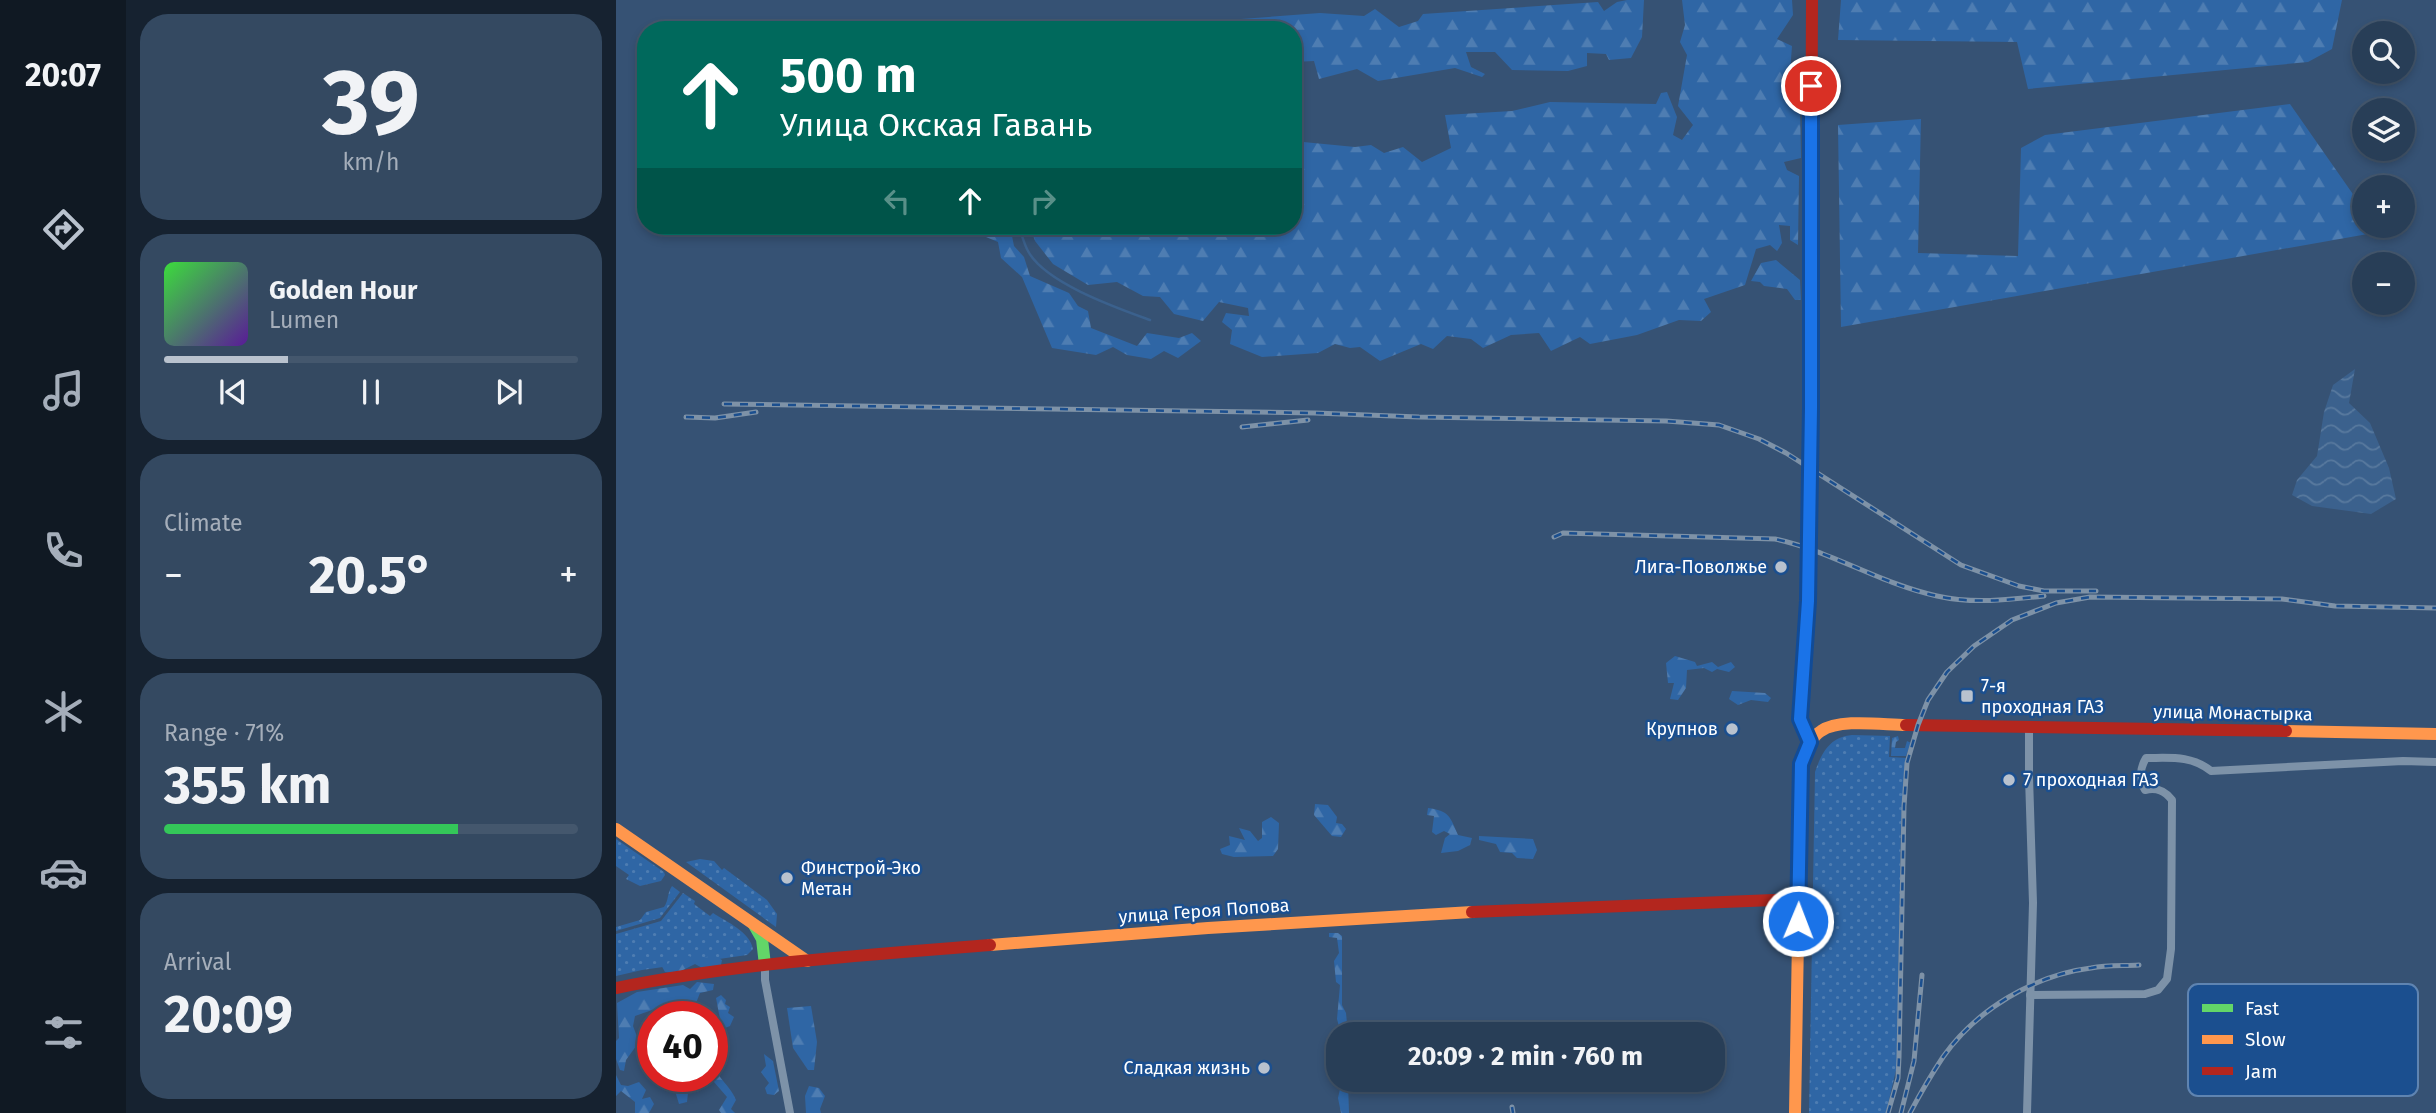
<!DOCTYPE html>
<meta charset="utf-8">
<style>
:root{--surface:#283e57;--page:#344961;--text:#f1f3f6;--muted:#a5aeba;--line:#44576d;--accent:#b9c2ce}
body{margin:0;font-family:"Fira Sans",sans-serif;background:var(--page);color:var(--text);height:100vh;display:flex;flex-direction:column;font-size:26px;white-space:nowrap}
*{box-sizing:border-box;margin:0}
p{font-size:23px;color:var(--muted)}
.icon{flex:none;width:38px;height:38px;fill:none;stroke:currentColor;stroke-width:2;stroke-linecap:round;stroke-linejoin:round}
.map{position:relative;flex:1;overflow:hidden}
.sheet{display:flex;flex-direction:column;gap:14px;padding:14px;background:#162230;width:490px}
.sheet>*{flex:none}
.banner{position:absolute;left:21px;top:21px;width:665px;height:214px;border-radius:28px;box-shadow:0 4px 10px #0003,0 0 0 2px var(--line);background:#00695c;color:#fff;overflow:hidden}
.buttons{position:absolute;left:1736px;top:21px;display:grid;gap:14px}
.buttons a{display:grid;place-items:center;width:63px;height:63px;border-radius:50%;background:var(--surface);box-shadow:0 4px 10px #0003,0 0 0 2px var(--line);font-size:35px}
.speed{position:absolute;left:21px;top:1001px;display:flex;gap:14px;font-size:35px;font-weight:700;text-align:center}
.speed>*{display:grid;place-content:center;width:91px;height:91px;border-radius:50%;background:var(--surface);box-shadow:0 4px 10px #0003,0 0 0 2px var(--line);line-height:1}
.speed .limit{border:10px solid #d22;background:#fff;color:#111}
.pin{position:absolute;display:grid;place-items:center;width:60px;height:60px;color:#fff;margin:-30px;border:4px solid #fff;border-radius:50%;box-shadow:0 2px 7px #0007}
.me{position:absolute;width:77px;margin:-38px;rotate:1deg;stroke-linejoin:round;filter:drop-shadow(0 0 5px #0008)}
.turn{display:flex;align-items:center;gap:24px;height:147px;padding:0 28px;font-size:32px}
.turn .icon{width:91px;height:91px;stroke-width:2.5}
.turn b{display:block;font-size:49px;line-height:60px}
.lanes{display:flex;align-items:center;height:66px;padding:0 28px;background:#0003;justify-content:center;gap:35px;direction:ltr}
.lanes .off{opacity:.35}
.big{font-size:52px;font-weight:700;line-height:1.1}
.sheet .card{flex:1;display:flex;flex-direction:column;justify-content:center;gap:10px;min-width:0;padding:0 24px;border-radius:28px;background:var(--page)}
.sheet .dial{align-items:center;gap:0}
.dial b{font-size:91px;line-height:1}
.song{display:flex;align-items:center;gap:21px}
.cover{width:84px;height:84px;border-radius:10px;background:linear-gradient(135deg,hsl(120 70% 55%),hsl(270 70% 35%))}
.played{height:7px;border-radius:4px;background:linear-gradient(90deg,var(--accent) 30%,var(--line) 30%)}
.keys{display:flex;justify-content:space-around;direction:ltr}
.heat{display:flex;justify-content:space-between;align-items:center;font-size:38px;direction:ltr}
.charge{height:10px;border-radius:5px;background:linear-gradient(90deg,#34c759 71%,var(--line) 0)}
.trip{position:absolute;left:710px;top:1022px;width:399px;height:70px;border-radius:28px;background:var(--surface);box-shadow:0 4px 10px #0003,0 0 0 2px var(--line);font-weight:700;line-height:70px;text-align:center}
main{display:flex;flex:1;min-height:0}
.tabs{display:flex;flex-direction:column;width:126px;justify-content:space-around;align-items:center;background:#101923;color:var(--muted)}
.tabs .icon{width:49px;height:49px}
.tabs .selected{color:var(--accent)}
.tabs b{font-size:32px;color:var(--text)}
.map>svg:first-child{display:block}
.grass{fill:url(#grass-dots)}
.forest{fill:url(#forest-firs)}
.water{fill:url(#water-waves)}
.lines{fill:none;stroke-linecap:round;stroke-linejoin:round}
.stream{stroke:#3b618d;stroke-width:2.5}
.street{stroke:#7d92a8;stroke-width:8}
.fast{stroke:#63d668;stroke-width:12}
.slow{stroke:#ff974d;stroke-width:12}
.jam{stroke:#b3261e;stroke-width:12}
.rail-casing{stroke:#7e92a7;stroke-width:5}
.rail{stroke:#1b4f8f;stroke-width:2.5;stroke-dasharray:8;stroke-linecap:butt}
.route-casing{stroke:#114b97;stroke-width:18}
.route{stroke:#1a73e8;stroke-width:12}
.poi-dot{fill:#b9c2ce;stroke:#1b4f8f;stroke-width:2.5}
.labels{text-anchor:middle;stroke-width:5;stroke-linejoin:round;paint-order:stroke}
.poi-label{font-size:18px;fill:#fff;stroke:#1b4f8f;text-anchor:end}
.street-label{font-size:18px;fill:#fff;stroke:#1b4f8f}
.key{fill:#1b4f8f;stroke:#5f84b1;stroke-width:2}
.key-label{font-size:19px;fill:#fff}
</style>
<main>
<nav class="tabs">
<b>20:07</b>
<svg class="icon selected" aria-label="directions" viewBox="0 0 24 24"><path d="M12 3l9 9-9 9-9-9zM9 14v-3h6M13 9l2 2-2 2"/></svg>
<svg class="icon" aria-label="music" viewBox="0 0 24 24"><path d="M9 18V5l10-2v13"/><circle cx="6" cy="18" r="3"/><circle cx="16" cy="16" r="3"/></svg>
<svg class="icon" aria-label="phone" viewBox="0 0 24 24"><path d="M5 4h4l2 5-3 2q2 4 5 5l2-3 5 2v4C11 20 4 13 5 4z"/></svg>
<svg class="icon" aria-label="climate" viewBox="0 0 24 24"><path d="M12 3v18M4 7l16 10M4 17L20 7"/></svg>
<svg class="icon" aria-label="car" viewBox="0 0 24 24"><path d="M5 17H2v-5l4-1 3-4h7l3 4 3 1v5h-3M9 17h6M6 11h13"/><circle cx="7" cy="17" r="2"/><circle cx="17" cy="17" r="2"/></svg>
<svg class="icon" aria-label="filters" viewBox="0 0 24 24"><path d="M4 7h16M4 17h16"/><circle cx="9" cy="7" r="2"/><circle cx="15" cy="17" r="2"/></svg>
</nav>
<section class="sheet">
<div class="card dial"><b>39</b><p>km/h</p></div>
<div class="card">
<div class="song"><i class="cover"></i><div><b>Golden Hour</b><p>Lumen</p></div></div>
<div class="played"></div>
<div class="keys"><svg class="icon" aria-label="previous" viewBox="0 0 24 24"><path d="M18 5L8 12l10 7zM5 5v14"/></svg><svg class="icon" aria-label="pause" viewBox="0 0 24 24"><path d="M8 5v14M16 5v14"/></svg><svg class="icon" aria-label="next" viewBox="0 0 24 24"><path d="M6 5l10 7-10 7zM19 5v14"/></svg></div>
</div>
<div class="card"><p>Climate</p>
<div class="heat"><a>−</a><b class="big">20.5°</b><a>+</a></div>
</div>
<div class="card"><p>Range · 71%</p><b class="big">355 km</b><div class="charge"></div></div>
<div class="card"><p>Arrival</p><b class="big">20:09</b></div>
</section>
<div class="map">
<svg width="1820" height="1113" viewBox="0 0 1820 1113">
<defs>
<pattern id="grass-dots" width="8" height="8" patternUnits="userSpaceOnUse" patternTransform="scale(1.75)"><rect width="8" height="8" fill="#2f66a5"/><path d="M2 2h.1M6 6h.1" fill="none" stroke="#4e7db2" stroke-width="1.8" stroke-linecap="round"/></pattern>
<pattern id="forest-firs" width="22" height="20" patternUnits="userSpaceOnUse" patternTransform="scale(1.75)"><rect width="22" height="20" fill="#2f66a5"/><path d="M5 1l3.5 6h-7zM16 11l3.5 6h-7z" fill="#4e7db2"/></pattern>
<pattern id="water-waves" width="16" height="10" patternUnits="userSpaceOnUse" patternTransform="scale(1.75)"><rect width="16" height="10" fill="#3b618d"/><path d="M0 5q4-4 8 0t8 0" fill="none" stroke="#58799e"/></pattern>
</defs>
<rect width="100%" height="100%" fill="#365274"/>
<g class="grass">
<path d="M1236,735L1274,736L1273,757L1291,758L1285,821L1281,1066L1270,1113H1193L1199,772C1206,752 1214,737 1236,735Z"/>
<path d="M0,839L48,872L49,875L45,881L24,886L10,879L13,875L0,866Z"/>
<path d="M84,859L98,861L106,870L108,868L151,900L161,914L160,927L70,862Z"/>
<path d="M56,886L64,892L44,918L0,931V927L24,920L30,912L48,907C53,900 51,893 56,886Z"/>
<path d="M67,893L79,901L78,904L94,916L97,913C111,922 134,932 137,949L131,955L26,970L0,976V934L45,921Z"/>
</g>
<g class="forest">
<path d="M1011,0H1028L1026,37L1015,58L993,60L990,54L971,53V66L952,71L896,70L879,52H850L855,67L869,74L866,77L839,68L762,81L741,69L703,79L698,61L677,62V30H551L563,22L576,29L625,19L704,13L748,16L759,9L783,27L802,21L807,14L982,2L988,11L1001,2Z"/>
<path d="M1066,0H1176L1177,15L1161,39L1176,46L1172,98L1184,107L1185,158L1168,162L1171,170L1183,176L1182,245L1174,240V226L1163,225L1166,243L1161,251L1154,245L1140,249L1129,285L1088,299L1095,312L1085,321L1063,320L1021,335L974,344L964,337L935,351L923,333L895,335L867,348L855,339L831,336L817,349L805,344L764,361L744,347L734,348L719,344L702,353L646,357L614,344L616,330L606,322L610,313L633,316L632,308L603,302L587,321L558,314L544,297L527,296L501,282L472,285L437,264L419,241L414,226H677V141L739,147L755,145L768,153L787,147L806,162L835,148L829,115L896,111L934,102L1040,104L1045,93L1051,92L1061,117L1057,135L1066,140L1077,125L1062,106L1071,55L1064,42L1069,25Z"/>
<path d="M1225,0H1726L1716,49L1692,62L1412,89L1401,42L1222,40Z"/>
<path d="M1674,104L1748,210V226H1759L1763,232L1225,327L1222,125L1305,119L1302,253L1402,256L1405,148L1429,135Z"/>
<path d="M365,226H394L398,246L408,257L414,276L453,293L462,306L472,311L475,328L521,346L531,333L563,338L576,333L585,341L562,358L548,351L535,359L511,355L497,347L480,355L436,348L406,277L385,258L382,242L370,237Z"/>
<path d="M1160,260L1184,280L1185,300H1179L1171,289L1148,286L1144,282L1135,281L1145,263Z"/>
<path d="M1059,656L1079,662L1081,666L1096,662L1102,667L1115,662L1119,667L1113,672L1101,669L1096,672L1088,668L1071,670L1070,688L1062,700L1054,699L1058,683H1052L1050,663Z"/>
<path d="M1116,691L1149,693L1155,698L1152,702L1135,700L1122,705L1113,699Z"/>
<path d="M1282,736L1283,740L1280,742L1279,748H1289L1291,741L1295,743L1290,756H1275L1276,738Z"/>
<path d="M699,804L712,805L721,817L720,823L726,824L730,829L725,837L716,836L698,815Z"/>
<path d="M812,808C833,811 834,816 842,835L856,838L854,845L842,851L825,853L829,838L834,834L828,831L820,835L816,832L818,816L811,815Z"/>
<path d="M655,817L663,823L662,849L657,856L618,857L606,854L604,849L614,845L613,836L629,840L623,828L634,831L642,841L646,838V822Z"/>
<path d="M863,836L917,839L921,850L917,859L901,858L896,853L884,852L880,844L863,840Z"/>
<path d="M713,933H722L726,936V1005L730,1013L732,1034H725L721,1019L724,985L720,982L718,961L723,953L721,938L713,937Z"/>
<path d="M69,954L81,960L97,955L106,960L105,965L88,969L79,964L61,973L49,972L44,963L52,964L55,960L60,963L64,956Z"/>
<path d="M81,982L98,984L97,990L84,993L80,1003L48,1011L39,1009L19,1016L17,1026L23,1042L10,1060L8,1071L4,1070L0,1059V1041L3,1038L1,1003L21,992L67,985L74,989Z"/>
<path d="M105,995L110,1000L109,1004L114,1007L112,1013L118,1017L114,1026L96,1033V1025L104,1019L100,998Z"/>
<path d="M195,1006L201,1042L198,1070H192L177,1048L171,1008Z"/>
<path d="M148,1054L157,1061L163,1091L158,1095L151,1094L149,1088L153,1083L145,1072L150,1066Z"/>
<path d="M96,1063C102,1079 114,1085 120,1100L115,1109L119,1113H105L103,1110L111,1097L98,1082Z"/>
<path d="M0,1075L5,1085L12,1086L23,1082L30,1090L26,1099L34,1097L38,1104L33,1113H19V1102L5,1091L0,1096Z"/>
<path d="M72,1076H92L85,1079L83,1091L72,1093L71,1102L63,1104L60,1094L64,1083L73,1082Z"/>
<path d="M726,1080L732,1083L733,1113H725L722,1098Z"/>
<path d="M193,1086L203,1088L209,1096L204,1109L205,1113H190L189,1096Z"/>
</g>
<path class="water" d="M1739,369L1733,403L1754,423L1773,468L1780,499L1755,514L1696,506L1676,495L1681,480L1701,456L1708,412L1717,385Z"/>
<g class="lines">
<path class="stream" d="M402,226C406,234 408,244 412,251C429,283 501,308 534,320"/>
<g class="street">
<path d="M149,965V980L174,1113"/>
<path d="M1414,995L1529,994L1542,990L1551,979L1555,949L1556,800C1549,791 1541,787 1529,790C1523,780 1524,768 1530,758C1554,758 1575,755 1595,771L1787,761L1820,762"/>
<path d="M1411,1113L1417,903L1413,777V726"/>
</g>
<g class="fast">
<path d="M1194,742L1184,719L1192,601L1195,245"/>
<path d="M138,925L146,939L149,965"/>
</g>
<g class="slow">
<path d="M1670,731L1820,734"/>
<path d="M0,829L191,961"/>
<path d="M374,945L592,928L856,912"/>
<path d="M1179,1113L1185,764C1190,752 1194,738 1205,731C1224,718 1268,725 1290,725"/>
</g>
<g class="jam">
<path d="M1195,245L1196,0"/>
<path d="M1290,725L1670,731"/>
<path d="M856,912L1181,899"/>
<path d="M0,988C124,963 248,955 374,945"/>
</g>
<g class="rail-casing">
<g id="rail">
<path d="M108,404L699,413L803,417L1050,421L1103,425L1143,439L1170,453L1345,565L1403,586L1428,591H1480"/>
<path d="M70,417L99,418L140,412"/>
<path d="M626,427L692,420"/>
<path d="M938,537L947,533L1159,539C1215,551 1265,584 1321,596C1356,604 1392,600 1428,596"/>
<path d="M896,1107L897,1113"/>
<path d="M1272,1113L1282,1078L1283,1057L1288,806L1291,763L1302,725L1312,700L1331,672L1358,646L1396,620L1440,603L1474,597L1666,599L1719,606L1820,608"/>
<path d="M1285,1113L1298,1061L1306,975"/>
<path d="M1294,1113C1304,1094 1315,1075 1327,1057C1360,1010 1418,975 1475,968C1491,965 1507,966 1523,965"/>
</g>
</g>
<use href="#rail" class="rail"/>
</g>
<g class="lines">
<g class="route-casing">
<path id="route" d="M1182,921L1185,764L1194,742L1184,719L1192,601L1195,408V86"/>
</g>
<use href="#route" class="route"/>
</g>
<g class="poi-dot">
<circle cx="1165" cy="567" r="7"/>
<rect x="1344" y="689" width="14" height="14" rx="3.5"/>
<circle cx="1116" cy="729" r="7"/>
<circle cx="1393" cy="780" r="7"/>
<circle cx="171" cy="878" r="7"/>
<circle cx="648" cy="1068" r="7"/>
</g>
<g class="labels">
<g class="poi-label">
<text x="1151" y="573">Лига-Поволжье</text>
<text x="1365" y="692" text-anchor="start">7-я<tspan x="1365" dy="21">проходная ГАЗ</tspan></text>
<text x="1102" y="735">Крупнов</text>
<text x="1407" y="786" text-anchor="start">7 проходная ГАЗ</text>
<text x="185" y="874" text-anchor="start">Финстрой-Эко<tspan x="185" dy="21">Метан</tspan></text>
<text x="634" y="1074">Сладкая жизнь</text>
</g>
<g class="street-label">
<text transform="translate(1617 713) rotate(1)" y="6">улица Монастырка</text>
<text transform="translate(588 911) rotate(-4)" y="6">улица Героя Попова</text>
</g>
</g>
<rect x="1572" y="984" width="230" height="112" rx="10" class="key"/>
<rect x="1586" y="1004" width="31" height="8" fill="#63d668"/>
<rect x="1586" y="1035" width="31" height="9" fill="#ff974d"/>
<rect x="1586" y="1067" width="31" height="8" fill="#b3261e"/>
<g class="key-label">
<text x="1629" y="1015">Fast</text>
<text x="1629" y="1046">Slow</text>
<text x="1629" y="1078">Jam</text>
</g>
</svg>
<div class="buttons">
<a><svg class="icon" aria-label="search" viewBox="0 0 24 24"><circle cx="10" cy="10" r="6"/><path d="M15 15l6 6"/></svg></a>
<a><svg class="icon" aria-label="layers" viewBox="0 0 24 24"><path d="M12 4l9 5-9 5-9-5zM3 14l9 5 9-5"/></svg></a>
<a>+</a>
<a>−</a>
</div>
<div class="speed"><div class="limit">40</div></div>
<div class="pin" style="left:1195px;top:86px;background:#d93025"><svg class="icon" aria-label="arrive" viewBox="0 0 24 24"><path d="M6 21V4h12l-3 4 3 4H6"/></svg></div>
<svg class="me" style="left:1182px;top:921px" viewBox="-20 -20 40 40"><circle r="17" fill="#1a73e8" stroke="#fff" stroke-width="3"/><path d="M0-11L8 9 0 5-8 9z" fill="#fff"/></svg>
<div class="trip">20:09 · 2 min · 760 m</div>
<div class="banner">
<div class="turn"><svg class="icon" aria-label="ahead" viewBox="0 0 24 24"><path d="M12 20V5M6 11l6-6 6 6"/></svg><div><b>500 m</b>Улица Окская Гавань</div></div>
<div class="lanes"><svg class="icon off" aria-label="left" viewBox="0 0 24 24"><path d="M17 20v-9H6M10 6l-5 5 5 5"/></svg><svg class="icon" aria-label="ahead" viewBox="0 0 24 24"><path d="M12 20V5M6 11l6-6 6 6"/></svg><svg class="icon off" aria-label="right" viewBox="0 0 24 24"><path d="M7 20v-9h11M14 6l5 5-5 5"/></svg></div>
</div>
</div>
</main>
